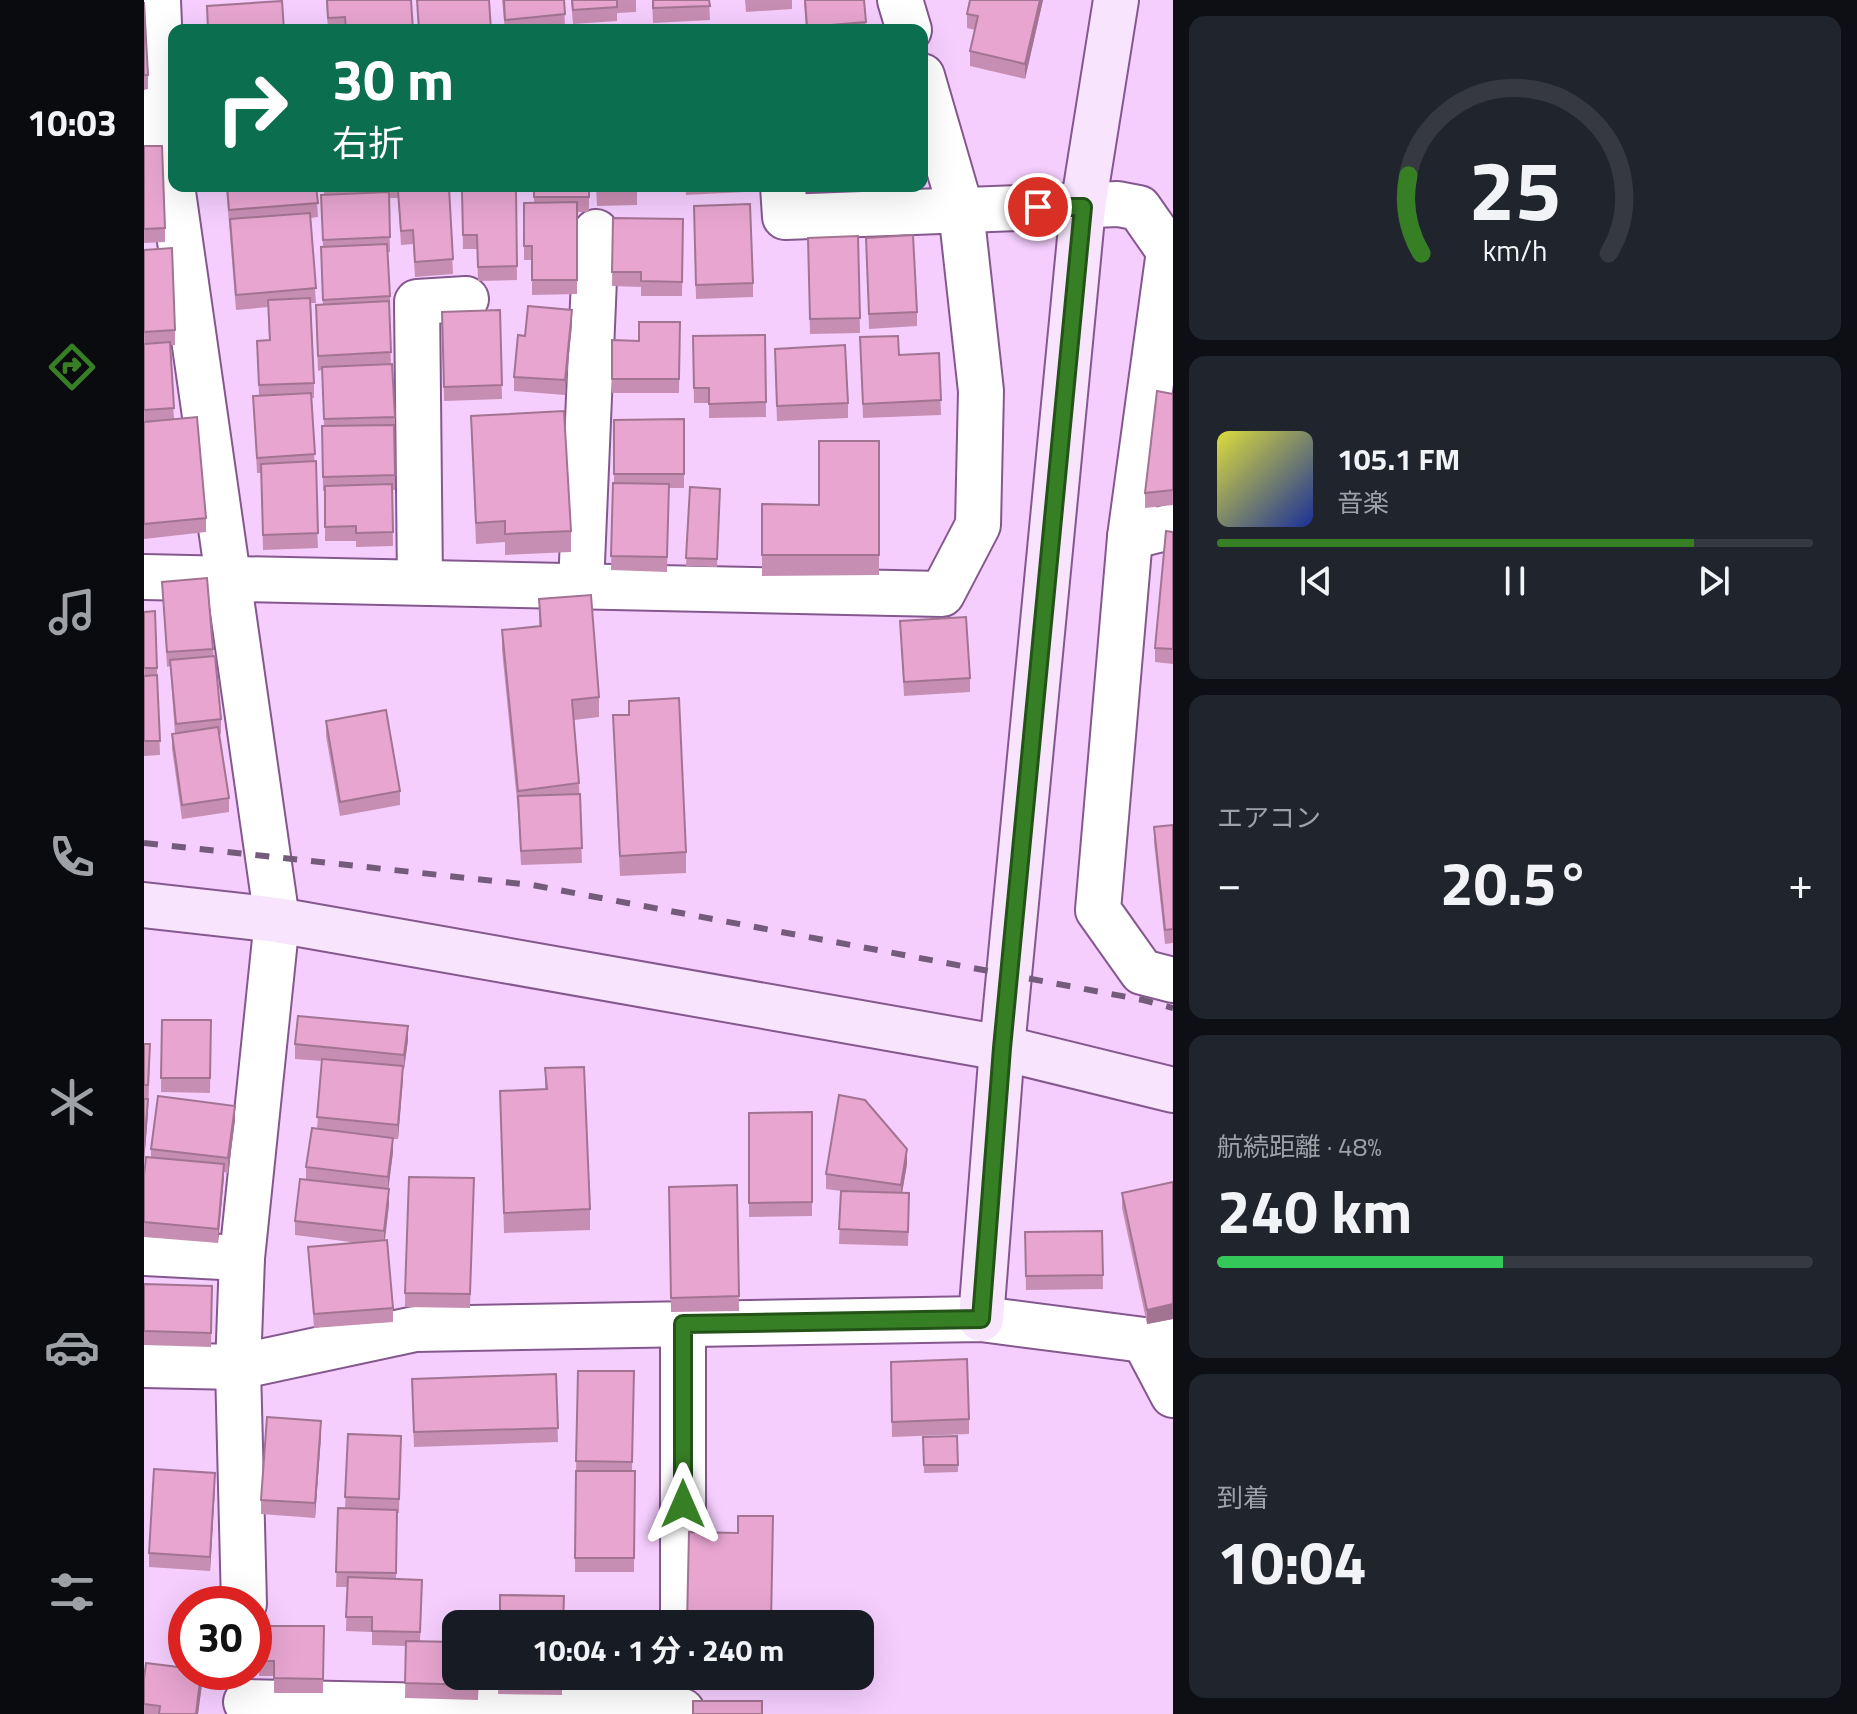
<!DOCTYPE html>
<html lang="ja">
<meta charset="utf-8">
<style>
:root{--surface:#171b24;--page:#20242c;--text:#f1f3f6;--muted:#9ea1a6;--line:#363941;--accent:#377f25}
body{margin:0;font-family:"Titillium Web","Noto Sans JP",sans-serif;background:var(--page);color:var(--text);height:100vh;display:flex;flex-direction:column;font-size:30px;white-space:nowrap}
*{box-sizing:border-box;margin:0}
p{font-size:26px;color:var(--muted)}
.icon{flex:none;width:44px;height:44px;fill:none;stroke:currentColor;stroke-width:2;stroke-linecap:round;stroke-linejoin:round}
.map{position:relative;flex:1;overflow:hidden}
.panel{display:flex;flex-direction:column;gap:16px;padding:16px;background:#0d0f14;width:684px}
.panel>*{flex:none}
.top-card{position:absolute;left:24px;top:24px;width:760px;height:168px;border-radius:16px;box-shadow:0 8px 32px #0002;background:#0b6e4f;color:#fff;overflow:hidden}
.speed{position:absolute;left:24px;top:1586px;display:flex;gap:16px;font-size:40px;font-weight:700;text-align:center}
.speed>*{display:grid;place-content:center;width:104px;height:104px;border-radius:50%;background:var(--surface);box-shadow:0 8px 32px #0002;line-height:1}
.speed .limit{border:12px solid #d22;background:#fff;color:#111}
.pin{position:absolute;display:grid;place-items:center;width:68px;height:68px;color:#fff;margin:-34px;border:4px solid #fff;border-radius:50%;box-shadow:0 2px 8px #0007}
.me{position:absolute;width:88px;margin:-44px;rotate:0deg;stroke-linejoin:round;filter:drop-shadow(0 0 6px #0008)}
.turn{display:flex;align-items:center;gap:28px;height:168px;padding:0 32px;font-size:36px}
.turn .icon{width:104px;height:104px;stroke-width:2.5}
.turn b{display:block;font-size:56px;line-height:68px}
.big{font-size:60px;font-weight:700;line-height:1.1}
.panel .card{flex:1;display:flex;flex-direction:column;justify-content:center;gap:12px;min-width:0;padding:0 28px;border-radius:16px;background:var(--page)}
.panel .dial{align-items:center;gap:0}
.dial svg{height:208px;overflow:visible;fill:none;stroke:var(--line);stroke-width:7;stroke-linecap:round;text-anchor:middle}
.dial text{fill:var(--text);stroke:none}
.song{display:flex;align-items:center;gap:24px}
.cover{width:96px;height:96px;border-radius:12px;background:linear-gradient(135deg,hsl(60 70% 55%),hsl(230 70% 35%))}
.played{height:8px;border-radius:4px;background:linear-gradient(90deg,var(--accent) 80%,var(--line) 80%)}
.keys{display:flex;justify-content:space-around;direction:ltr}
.heat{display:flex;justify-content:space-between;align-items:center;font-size:44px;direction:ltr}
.charge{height:12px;border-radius:6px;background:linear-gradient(90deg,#34c759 48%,var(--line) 0)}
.trip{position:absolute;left:298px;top:1610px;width:432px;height:80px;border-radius:16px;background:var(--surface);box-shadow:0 8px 32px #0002;font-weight:700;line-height:80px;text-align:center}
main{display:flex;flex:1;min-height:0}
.menu{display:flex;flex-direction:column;width:144px;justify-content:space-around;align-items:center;background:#090b0e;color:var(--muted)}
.menu .icon{width:56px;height:56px}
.menu .selected{color:var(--accent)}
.menu b{font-size:36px;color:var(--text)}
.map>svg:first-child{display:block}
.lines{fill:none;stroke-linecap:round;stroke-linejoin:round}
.street-casing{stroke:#84588e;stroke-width:48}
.secondary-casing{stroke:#84588e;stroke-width:48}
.street{stroke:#fff;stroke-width:44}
.secondary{stroke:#f8e4fc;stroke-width:44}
.rail{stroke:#755b7b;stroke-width:6;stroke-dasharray:14 14;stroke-linecap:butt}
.wall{fill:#c78eb3}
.shaded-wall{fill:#a27492}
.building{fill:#e7a5d0;stroke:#a27492;stroke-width:2}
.route-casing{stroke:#245318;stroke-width:20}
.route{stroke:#377f25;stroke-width:14}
</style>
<main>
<nav class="menu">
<b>10:03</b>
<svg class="icon selected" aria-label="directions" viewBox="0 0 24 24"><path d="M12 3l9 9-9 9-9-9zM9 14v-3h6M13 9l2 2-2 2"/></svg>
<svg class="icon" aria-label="music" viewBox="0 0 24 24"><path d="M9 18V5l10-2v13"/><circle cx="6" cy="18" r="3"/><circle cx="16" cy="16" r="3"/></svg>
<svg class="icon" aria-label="phone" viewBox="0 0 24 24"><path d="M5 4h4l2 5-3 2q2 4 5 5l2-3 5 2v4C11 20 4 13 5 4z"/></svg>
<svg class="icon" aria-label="climate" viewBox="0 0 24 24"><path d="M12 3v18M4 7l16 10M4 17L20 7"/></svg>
<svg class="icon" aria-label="car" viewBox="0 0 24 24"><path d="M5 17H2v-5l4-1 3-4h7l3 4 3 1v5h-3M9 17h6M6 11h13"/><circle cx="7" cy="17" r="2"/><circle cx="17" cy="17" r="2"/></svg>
<svg class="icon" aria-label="filters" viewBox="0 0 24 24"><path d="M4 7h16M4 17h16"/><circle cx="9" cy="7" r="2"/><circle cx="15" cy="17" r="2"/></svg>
</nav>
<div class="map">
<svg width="1029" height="1714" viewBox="0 0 1029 1714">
<rect width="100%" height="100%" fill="#f5cefe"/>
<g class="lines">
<g class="street-casing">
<g id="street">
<path d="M14,0L19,122L133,920L98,1258L94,1367L100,1604"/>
<path d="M756,0L765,30"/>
<path d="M639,186L641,217L974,204L995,208L1025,251L986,537L954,910L998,972L1029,980"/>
<path d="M986,537L1029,526"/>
<path d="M0,577L798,594L834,525L837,391L817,210L778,76"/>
<path d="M276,582L273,302L322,299"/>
<path d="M437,586L452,232"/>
<path d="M0,1253L98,1258"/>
<path d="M1000,1340L1029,1395"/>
<path d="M0,1365L94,1367L271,1329L837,1319L1000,1340H1029"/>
<path d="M539,1624V1324"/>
<path d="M102,1702L538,1711"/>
</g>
</g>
<g class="secondary-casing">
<g id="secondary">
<path d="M0,905L133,920L858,1048L1029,1090"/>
<path d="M837,1319L858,1048L939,207L972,0"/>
</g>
</g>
<use href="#street" class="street"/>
<use href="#secondary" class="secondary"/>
<path class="rail" d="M0,843L388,885L999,1000L1029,1008"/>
</g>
<g class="wall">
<path d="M182,0H267L269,30H184Z"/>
<path d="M358,0H420L421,29L361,30Z"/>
<path d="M427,0H492V12L473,13V21L429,24Z"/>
<path d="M508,0H565L566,20L509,23Z"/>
<path d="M601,0H648V9L602,12Z"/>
<path d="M660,0H720L722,30H662Z"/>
<path d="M899,0L881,79L826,66V51L831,30L823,28V14Z"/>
<path d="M0,2L4,75V89L0,90Z"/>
<path d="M0,146L21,228V242L0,243Z"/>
<path d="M82,186H172L174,217L166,218L172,303H167L170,383V398H168L174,548L119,550L117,473H113L109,396H115L113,341L125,340L124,307L92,310Z"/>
<path d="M180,186H268V190L299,189L287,188V186H342V189H305L309,274L271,277L269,244L257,245L254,198H245L246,252H244L246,296V311H245L247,364L251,417V490H248L249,546L212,547V541H181V491H179L178,440L180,426L178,370L174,371L172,319L179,305L177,262V247H179L177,195H180Z"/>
<path d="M390,186H445V212H433V294L388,295V260H380V203H390Z"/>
<path d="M452,186H522V191L493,192V205L453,206Z"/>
<path d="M541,186H620V191L542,195Z"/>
<path d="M372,190L373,280L334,281L333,249H319L318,191Z"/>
<path d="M469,218L539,219L538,296H497V287L468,286Z"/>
<path d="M550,221L609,283V297L552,299Z"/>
<path d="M714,236L716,333L666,334L664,238Z"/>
<path d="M722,238L773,312V326L725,329Z"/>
<path d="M0,250L31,330V345H26L30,419L62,518V532L0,539Z"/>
<path d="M356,310L358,399L300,401L298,312Z"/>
<path d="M536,322L535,393H468V340L495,341Z"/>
<path d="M428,324L421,395L370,391V377L381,336Z"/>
<path d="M621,335L622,417L565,418V403H550L549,336Z"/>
<path d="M716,337L755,355L795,353L797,415L719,418Z"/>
<path d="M631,363L704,403V418L633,421Z"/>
<path d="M1029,394V505L1001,508V493Z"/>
<path d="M327,416L427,531V552L361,555V542L332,544Z"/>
<path d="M540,419V488H525L523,572L467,570L469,483H470V420Z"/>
<path d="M735,441V575L618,576V504L675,505Z"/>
<path d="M546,487L576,489L573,567L542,566Z"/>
<path d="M1029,532V664L1011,662V648Z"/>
<path d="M18,582L69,649L77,719V734H75L85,798V812L38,819L28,749V734H31L26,666L23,667Z"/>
<path d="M395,599L455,697V717L430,720L435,783L438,863L377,865L374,811L358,650V630L395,626Z"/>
<path d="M11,611L16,755L0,756V612Z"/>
<path d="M756,621L826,678V692L760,696Z"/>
<path d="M469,715H485L542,852V873L476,876Z"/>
<path d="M182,721L256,791V805L196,816L182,736Z"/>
<path d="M1029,825V943L1021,944L1010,842V827Z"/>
<path d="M18,1020H67L66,1093L17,1092Z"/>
<path d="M264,1040L260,1069H259L254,1139H249V1152L244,1189L245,1204L241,1240L249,1308V1322L170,1328L164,1247L215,1243L151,1235V1221L162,1180V1167L173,1129L178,1061L151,1059V1044Z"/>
<path d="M0,1044L6,1059L4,1113L0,1162Z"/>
<path d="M401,1068L446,1209V1230L360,1233L356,1091L401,1089Z"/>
<path d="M668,1112V1216L605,1217V1113Z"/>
<path d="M91,1120L84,1173L80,1172L74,1243L0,1237V1175L7,1158V1149Z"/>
<path d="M763,1164L758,1193L765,1208L764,1246L695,1244L697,1191L682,1189V1174Z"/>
<path d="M330,1178L326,1308L261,1307V1293Z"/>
<path d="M1029,1182V1319L1003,1324L978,1208V1193Z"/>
<path d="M593,1185L595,1311L527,1312L525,1187Z"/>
<path d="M958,1231L959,1289L882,1290L881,1232Z"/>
<path d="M0,1284L68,1286L67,1347L0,1345Z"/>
<path d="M747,1362L825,1419V1434L748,1437Z"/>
<path d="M434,1371H490L488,1471H491L490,1572H431L432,1471Z"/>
<path d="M412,1374L414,1442L270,1447L268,1393Z"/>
<path d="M204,1434L257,1436L255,1513H253L252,1579L278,1594L276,1641L335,1676L334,1700L261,1698L262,1646L228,1645V1632L202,1631L203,1587H192L194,1508H201Z"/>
<path d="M177,1436L171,1518L117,1514V1500Z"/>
<path d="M813,1436L814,1472L780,1473L779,1437Z"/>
<path d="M71,1487L66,1571L5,1567V1553Z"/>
<path d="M116,1626H180L179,1693H130V1676H115Z"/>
<path d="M355,1676H418V1695L354,1694Z"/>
<path d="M542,1676H626V1684L542,1682Z"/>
<path d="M0,1678L58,1684L54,1714H0Z"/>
</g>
<g class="shaded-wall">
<path d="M896,0H899L881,79V64Z"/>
<path d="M428,310V324L421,395V380Z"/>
<path d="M264,1026V1040L260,1069V1055Z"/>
<path d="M259,1066V1080L254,1139V1125Z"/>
<path d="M4,1099V1113L0,1162V1148Z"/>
<path d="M91,1106V1120L84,1173V1158Z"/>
<path d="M249,1138V1152L244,1192V1177Z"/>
<path d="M763,1149V1164L757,1199V1185Z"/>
<path d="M80,1164V1178L74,1243V1229Z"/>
<path d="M245,1189V1204L240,1246V1231Z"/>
<path d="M1029,1304V1319L1003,1324V1310Z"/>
<path d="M177,1421V1436L171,1518V1503Z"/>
<path d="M71,1473V1487L66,1571V1557Z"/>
<path d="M57,1672L58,1684L54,1714H52Z"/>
</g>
<g class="building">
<path d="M183,0H267L269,30H202L201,17L184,18Z"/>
<path d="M273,0H345L347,30H275Z"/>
<path d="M360,0H420L421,14L361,20Z"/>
<path d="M428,0H473V7L429,10Z"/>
<path d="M509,0H565L566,6L509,8Z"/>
<path d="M661,0H720L722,22L663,27Z"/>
<path d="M826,0H896L881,64L826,51L834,16L823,14Z"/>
<path d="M138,1L140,30H64L63,6Z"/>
<path d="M0,2L4,75H0Z"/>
<path d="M0,146H18L21,228L0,229Z"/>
<path d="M83,186H172L174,203L85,210Z"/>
<rect x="390" y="186" width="55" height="11"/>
<path d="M453,186H493V190L453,191Z"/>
<path d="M305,188L309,259L271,262L269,230L257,231L254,191Z"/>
<path d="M372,190L373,266L334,267L333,235H319L318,191Z"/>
<path d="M245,192L246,237L179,240L177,195Z"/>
<path d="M433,202V280H388V246H380V203Z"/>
<path d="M606,204L609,283L552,285L550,206Z"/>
<path d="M166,213L172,288L92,295L86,219Z"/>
<path d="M469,218L539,219L538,282L497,281V272H468Z"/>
<path d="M769,235L773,312L725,314L722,238Z"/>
<path d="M714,236L716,318L666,319L664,238Z"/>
<path d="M243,244L246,296L179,300L177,247Z"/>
<path d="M28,248L31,330L0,332V250Z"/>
<path d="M166,298L170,383L115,385L113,341L126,340L124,300Z"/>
<path d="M245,301L247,352L174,356L172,305Z"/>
<path d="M384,306L428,310L421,380L370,377L374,335L381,336Z"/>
<path d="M356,310L358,385L300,387L298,312Z"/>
<path d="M495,322H536L535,379H468V340L495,341Z"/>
<path d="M621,335L622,402L565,404V388H550L549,336Z"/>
<path d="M754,336L755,355L795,353L797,400L719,404L716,337Z"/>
<path d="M26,342L30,408L0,410V344Z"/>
<path d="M701,345L704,403L633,406L631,349Z"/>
<path d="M248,364L251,417L180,419L178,367Z"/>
<path d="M1013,391L1029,394V490L1001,493Z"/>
<path d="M167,393L171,454L113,458L109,396Z"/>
<path d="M420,411L427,531L361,534V521L332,523L327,416Z"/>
<path d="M53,417L62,518L0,524V422Z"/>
<path d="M540,419V474H470V420Z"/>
<path d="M250,425L251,475L179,477L178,426Z"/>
<path d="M675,441H735V555H618V504L675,505Z"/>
<path d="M172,461L174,533L119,535L117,464Z"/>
<path d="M469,483L525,484L523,557L467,556Z"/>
<path d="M248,484L249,532L212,533V526L181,527V486Z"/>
<path d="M546,487L576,489L573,559L542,558Z"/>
<path d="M1022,531L1029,532V649L1011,648Z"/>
<path d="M63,578L69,649L23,652L18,582Z"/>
<path d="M447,595L455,697L428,700L435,783L374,791L358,630L397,626L395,599Z"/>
<path d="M11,611L13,668H0V612Z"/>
<path d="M822,617L826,678L760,682L756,621Z"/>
<path d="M71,656L77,719L32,724L26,660Z"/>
<path d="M13,675L16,741H0V676Z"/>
<path d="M535,698L542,852L476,856L469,715H485V701Z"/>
<path d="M242,710L256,791L196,802L182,721Z"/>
<path d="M74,727L85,798L38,805L28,734Z"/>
<path d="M436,794L438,848L377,851L374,796Z"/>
<path d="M1029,825V929L1021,930L1010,827Z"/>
<path d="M154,1016L264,1026L260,1055L151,1044Z"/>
<path d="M18,1020H67L66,1078H17Z"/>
<path d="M0,1044H6L4,1085H0Z"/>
<path d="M178,1059L259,1066L254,1125L173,1117Z"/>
<path d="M440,1067L446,1209L360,1213L356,1091L403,1089L401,1068Z"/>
<path d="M695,1095L721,1100L763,1149L757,1185L682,1174Z"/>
<path d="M14,1096L91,1106L84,1158L7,1149Z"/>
<path d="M0,1099H4L0,1148Z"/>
<path d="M668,1112V1202L605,1203V1113Z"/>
<path d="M168,1128L249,1138L244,1177L162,1167Z"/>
<path d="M2,1157L80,1164L74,1229L0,1222V1175Z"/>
<path d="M265,1177L330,1178L326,1294L261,1293Z"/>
<path d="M156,1179L245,1189L240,1231L151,1221Z"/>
<path d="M1029,1182V1304L1003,1310L978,1193Z"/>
<path d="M593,1185L595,1296L527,1298L525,1187Z"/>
<path d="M697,1191L765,1193L764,1232L695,1229Z"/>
<path d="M958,1231L959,1275L882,1276L881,1232Z"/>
<path d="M243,1240L249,1308L170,1314L164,1247Z"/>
<path d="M0,1284L68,1286L67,1333L0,1331Z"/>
<path d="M823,1359L825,1419L748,1422L747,1362Z"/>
<path d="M434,1371H490L488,1462L432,1461Z"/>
<path d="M412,1374L414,1428L270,1432L268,1379Z"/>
<path d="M123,1417L177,1421L171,1503L117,1500Z"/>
<path d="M204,1434L257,1436L255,1499L201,1497Z"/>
<path d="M813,1436L814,1465H780L779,1437Z"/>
<path d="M10,1469L71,1473L66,1557L5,1553Z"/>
<path d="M432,1471H491L490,1558H431Z"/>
<path d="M194,1508L253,1510L252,1573L192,1572Z"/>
<path d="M594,1516H629L627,1624H543L545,1532L594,1533Z"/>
<path d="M204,1577L278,1580L276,1632L228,1631V1617H202Z"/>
<path d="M356,1595L420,1596L419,1624H356Z"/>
<path d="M116,1626H180L179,1679L130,1678V1661H115Z"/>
<path d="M262,1641L312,1642V1676H334V1685L261,1683Z"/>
<path d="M2,1663L42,1668V1672H57L52,1714H15L16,1706L0,1704V1678Z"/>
<path d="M355,1676H418V1681L354,1680Z"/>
<rect x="549" y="1701" width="69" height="13"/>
</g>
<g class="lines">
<g class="route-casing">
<path id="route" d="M539,1504V1324L837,1319L858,1048L939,207H894"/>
</g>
<use href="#route" class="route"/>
</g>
</svg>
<div class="speed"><div class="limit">30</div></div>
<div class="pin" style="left:894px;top:207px;background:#d93025"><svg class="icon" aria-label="arrive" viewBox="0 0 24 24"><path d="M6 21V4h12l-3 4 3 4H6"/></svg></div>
<svg class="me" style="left:539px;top:1504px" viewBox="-20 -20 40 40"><path d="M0-17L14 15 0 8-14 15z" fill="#377f25" stroke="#fff" stroke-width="4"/></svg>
<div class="trip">10:04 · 1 分 · 240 m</div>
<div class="top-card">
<div class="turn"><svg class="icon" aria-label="right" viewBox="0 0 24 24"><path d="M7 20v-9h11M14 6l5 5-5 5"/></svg><div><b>30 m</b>右折</div></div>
</div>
</div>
<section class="panel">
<div class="card dial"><svg viewBox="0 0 100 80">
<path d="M14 69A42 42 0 1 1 86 69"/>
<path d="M14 69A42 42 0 0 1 9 39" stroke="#377f25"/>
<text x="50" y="56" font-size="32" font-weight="700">25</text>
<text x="50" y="72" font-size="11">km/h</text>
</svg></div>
<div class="card">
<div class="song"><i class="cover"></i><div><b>105.1 FM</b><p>音楽</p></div></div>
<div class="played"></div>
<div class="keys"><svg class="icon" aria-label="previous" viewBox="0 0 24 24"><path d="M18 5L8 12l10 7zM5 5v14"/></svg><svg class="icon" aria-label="pause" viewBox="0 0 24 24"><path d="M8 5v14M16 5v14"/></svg><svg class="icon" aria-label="next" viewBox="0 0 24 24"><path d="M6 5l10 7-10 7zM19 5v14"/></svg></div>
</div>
<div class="card"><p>エアコン</p>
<div class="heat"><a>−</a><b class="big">20.5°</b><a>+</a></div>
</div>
<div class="card"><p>航続距離 · 48%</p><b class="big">240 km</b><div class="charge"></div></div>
<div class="card"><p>到着</p><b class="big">10:04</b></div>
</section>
</main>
